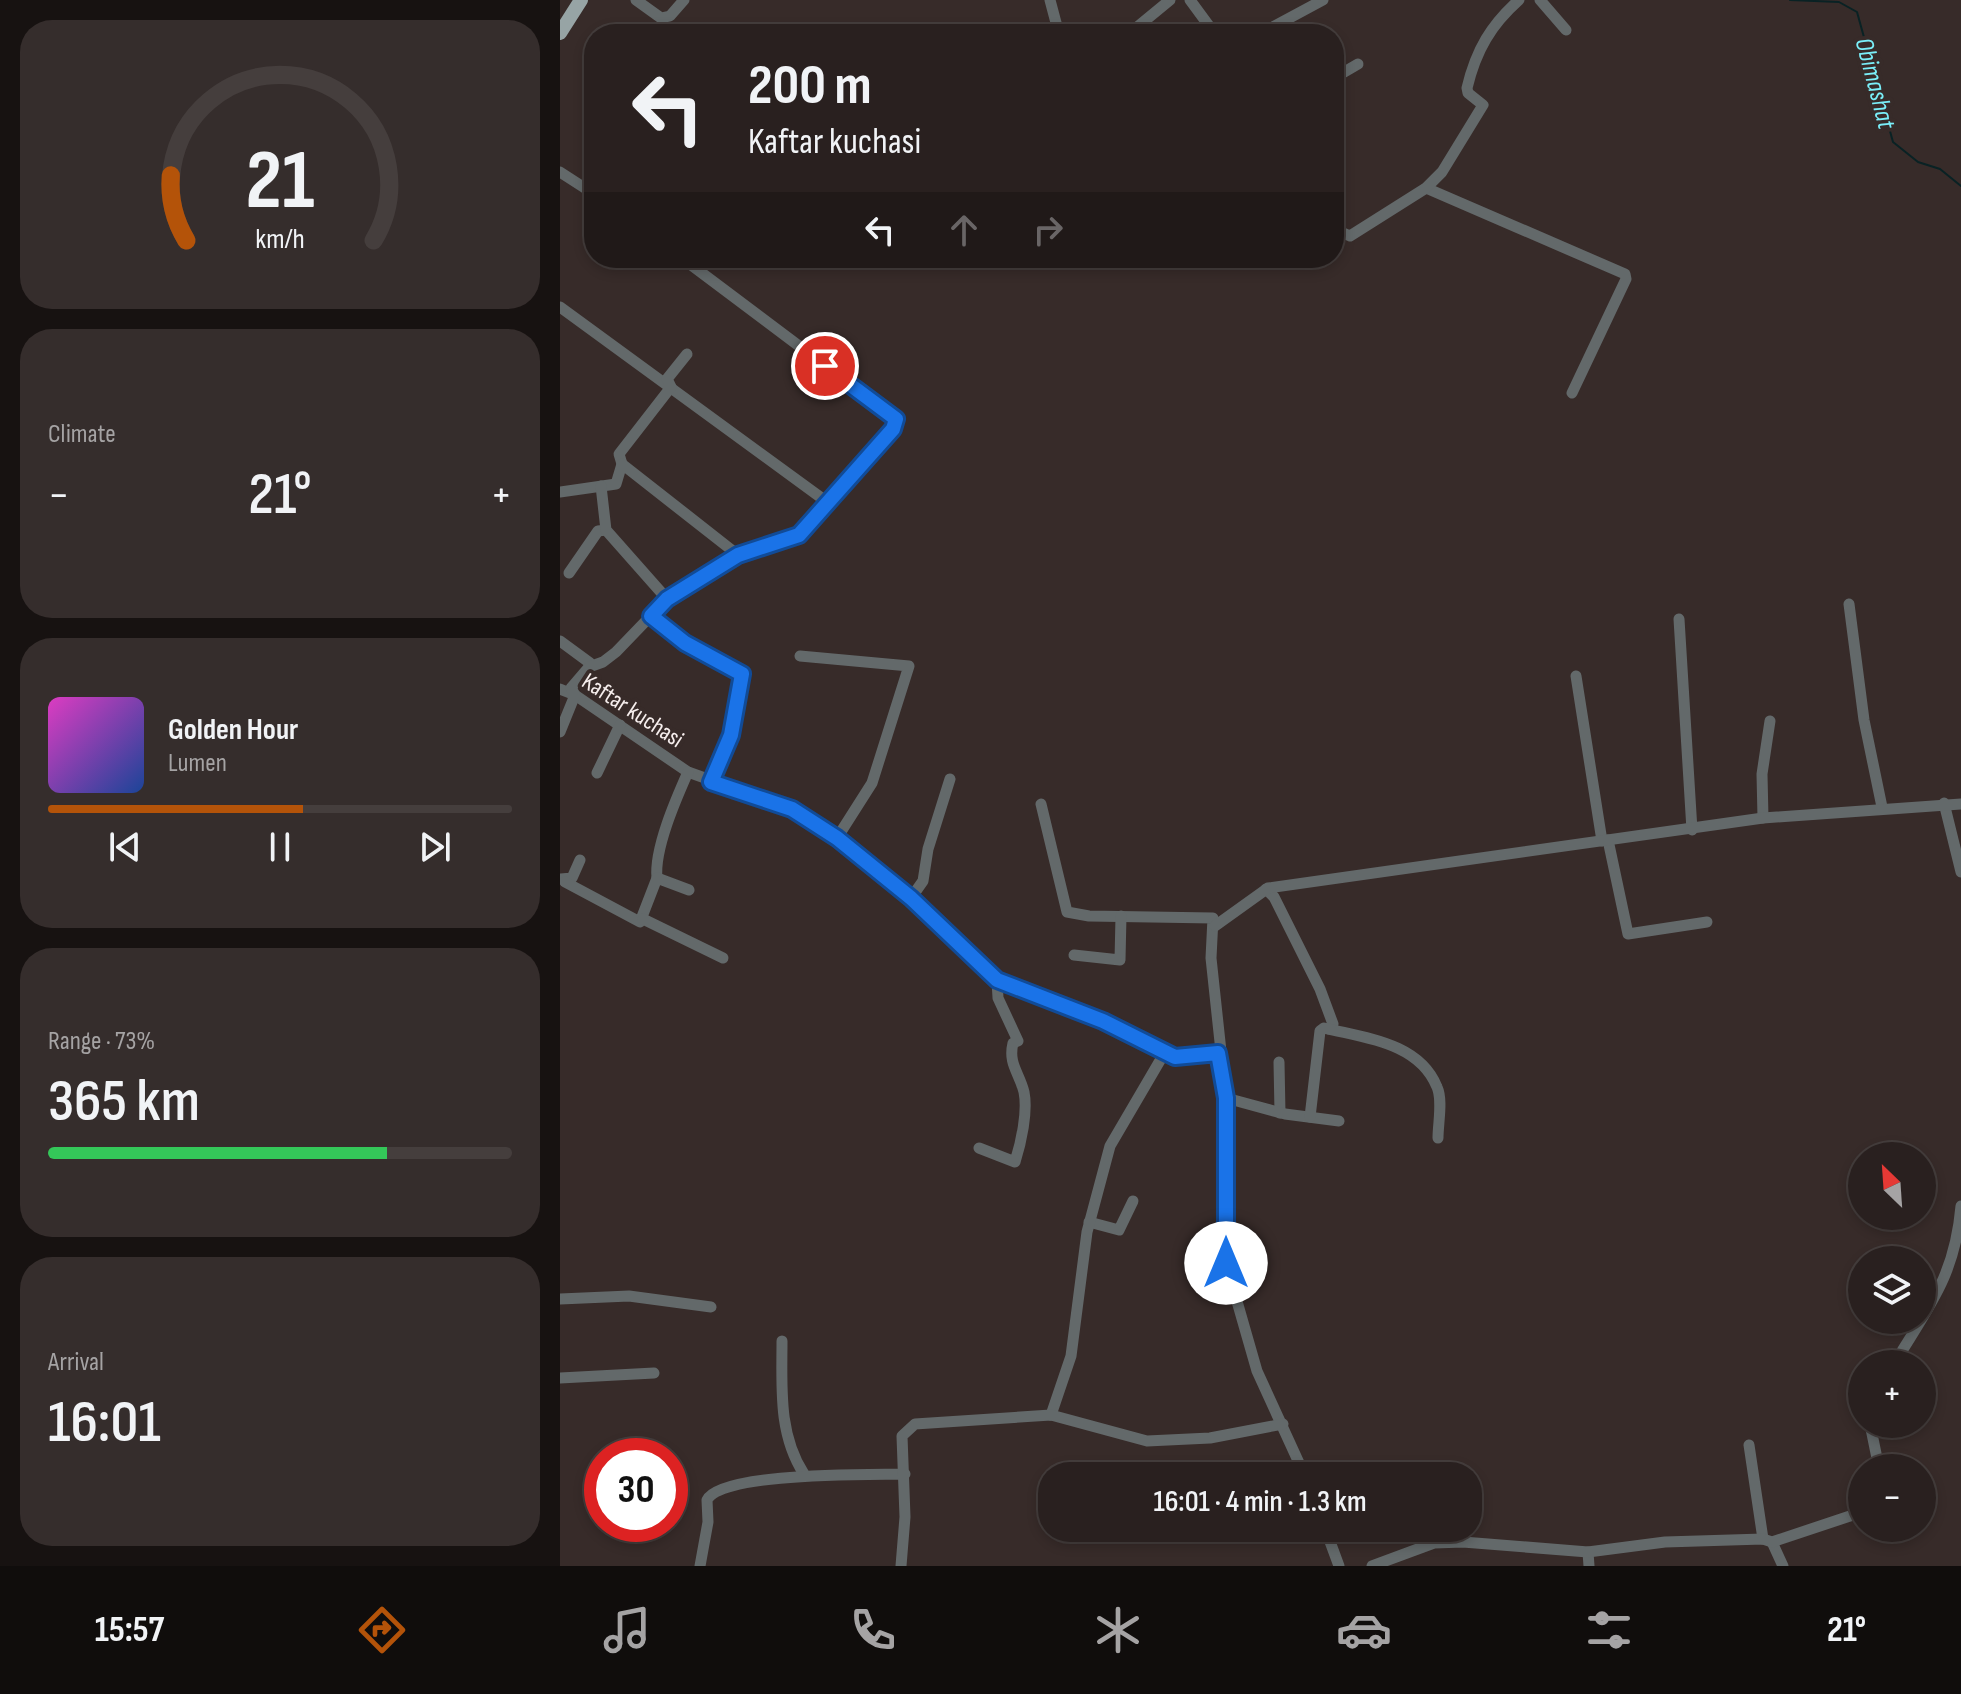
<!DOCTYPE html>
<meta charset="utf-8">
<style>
:root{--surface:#29201f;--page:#352d2c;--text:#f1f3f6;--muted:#a5a3a4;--line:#453e3d;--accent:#b45309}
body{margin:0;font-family:"Sofia Sans Condensed",sans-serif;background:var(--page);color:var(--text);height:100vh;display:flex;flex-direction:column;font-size:30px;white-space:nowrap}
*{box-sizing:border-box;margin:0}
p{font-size:26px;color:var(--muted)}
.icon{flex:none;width:44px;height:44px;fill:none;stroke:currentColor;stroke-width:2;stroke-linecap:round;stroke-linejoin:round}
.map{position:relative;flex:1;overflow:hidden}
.sheet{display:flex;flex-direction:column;gap:20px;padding:20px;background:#171211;width:560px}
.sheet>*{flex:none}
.hud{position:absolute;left:24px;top:24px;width:760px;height:244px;border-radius:32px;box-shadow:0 4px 12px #0003,0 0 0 2px var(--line);background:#29201f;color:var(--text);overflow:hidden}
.needle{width:52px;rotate:335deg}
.buttons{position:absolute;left:1288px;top:1142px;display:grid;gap:16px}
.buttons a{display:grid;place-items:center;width:88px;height:88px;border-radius:50%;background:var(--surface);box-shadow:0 4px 12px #0003,0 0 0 2px var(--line);font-size:40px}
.speed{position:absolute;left:24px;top:1438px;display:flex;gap:16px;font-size:40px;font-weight:700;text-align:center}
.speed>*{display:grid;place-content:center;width:104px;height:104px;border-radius:50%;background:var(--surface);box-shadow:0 4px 12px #0003,0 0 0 2px var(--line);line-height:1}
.speed .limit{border:12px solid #d22;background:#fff;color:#111}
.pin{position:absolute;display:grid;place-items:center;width:68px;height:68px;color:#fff;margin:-34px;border:4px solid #fff;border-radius:50%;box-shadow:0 2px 8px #0007}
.me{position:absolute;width:88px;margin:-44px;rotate:0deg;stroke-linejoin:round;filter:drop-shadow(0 0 6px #0008)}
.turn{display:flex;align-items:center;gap:28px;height:168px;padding:0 32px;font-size:36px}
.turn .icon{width:104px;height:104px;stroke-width:2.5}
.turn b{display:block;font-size:56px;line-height:68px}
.lanes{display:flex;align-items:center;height:76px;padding:0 32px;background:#0003;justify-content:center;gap:40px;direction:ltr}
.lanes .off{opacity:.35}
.big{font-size:60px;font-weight:600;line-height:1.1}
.sheet .card{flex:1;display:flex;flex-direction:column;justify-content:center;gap:12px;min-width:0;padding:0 28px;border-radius:32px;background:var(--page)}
.sheet .dial{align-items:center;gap:0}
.dial svg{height:208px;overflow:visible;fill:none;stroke:var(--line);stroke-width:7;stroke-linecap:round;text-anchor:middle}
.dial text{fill:var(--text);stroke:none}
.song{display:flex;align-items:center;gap:24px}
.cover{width:96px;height:96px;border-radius:12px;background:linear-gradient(135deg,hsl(310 70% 55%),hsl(220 70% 35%))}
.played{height:8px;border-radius:4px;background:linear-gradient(90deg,var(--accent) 55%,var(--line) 55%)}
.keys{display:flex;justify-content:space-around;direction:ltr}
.heat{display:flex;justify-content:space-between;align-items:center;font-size:44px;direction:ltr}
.charge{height:12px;border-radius:6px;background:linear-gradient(90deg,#34c759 73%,var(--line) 0)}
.trip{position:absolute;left:478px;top:1462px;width:444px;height:80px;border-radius:32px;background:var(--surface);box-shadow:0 4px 12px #0003,0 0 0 2px var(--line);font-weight:600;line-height:80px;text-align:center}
.tab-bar{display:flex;height:128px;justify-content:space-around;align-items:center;background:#100d0c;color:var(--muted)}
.tab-bar .icon{width:56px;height:56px}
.tab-bar .active{color:var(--accent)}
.tab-bar b{font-size:36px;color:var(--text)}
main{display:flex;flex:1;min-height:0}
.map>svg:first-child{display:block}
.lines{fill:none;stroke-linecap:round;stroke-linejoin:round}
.stream{stroke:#092224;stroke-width:2}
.minor{stroke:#63696a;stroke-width:11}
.major{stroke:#97a4a5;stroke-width:14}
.route-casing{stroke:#114b97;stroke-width:20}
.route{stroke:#1a73e8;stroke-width:14}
.labels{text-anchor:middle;stroke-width:8;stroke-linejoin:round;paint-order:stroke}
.street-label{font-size:24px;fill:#f6eeed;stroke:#372b29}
.water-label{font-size:26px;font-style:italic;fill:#7aeff9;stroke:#372b29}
</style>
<main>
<section class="sheet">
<div class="card dial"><svg viewBox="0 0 100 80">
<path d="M14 69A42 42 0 1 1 86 69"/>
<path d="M14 69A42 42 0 0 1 8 44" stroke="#b45309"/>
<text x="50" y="56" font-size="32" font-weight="700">21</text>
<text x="50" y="72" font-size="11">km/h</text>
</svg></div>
<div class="card"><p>Climate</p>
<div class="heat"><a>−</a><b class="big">21°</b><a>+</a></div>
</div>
<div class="card">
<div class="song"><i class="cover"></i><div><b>Golden Hour</b><p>Lumen</p></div></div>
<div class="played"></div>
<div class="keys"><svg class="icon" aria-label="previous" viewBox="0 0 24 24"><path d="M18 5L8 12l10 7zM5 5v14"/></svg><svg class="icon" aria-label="pause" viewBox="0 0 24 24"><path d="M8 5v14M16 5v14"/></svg><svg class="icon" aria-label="next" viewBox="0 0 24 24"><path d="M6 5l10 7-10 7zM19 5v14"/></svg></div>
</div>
<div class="card"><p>Range · 73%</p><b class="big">365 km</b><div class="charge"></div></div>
<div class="card"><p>Arrival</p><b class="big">16:01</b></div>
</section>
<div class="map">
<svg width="1401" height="1566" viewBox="0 0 1401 1566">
<rect width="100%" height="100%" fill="#372b29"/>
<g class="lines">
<path class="stream" d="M1230,0L1279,2L1297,12L1333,142L1358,162L1380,169L1401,186"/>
<g class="minor">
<path d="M76,0L101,18L110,16L124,0"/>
<path d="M490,0L499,34"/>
<path d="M630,0L655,34"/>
<path d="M980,0L1006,30"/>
<path d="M576,28L610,0"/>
<path d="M700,34L763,0"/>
<path d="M774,78L798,64"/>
<path d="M0,172L34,194"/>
<path d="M866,188L1065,274L1066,279L1012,393"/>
<path d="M774,229L790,236L866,188L882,172L923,105L908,93L907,88C916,50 931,25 959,0"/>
<path d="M122,258L336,419C330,440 313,448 300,464C290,475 281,488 272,501L267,502"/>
<path d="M0,307L267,502L239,535L178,555"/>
<path d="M62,464L59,454L111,387L107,379L127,354"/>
<path d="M0,492L56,484L62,464L178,555L107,599"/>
<path d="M9,573L38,531L46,530"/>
<path d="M1289,604L1304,720L1322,807"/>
<path d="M91,616L125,643L182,674L171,735L151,782"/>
<path d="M1119,619L1132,830"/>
<path d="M0,641L30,663L29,667"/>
<path d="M240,656L349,666L312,783L277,838"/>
<path d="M1016,676L1042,841"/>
<path d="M0,689L15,695L128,772L232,809L277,838L351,898L437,980L543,1021L615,1057L658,1053"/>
<path d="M0,732L15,695L11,688L29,667L43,662L56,652L107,599L46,530L41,486"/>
<path d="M37,773L60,725"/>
<path d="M1384,803L1401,872"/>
<path d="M481,804L507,912L529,916L653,918L651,958L666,1098V1263L697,1371L745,1476"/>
<path d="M1203,818L1202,774L1210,721"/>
<path d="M1048,840L1068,934L1147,922"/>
<path d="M97,878C94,849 116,799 128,772"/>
<path d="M1,879L12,878L20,860"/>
<path d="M5,882L80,922L97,878L129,890"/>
<path d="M706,889L714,897L760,989L773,1024L769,1029"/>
<path d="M351,898L363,881L368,849L390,779"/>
<path d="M83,919L163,958"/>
<path d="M655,926L708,888L1203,818L1401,804"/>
<path d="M514,955L560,960L561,916"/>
<path d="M719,1062L720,1113"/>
<path d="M666,1098L725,1114L779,1121"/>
<path d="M750,1117L760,1031L764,1028C804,1038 859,1042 877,1087C883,1100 878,1123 878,1138"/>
<path d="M419,1148L455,1162C461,1143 468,1112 464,1092C459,1072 448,1064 453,1043L458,1041L438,998L437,980"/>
<path d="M529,1222L559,1230L573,1201"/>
<path d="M0,1299L69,1296L151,1307"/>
<path d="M222,1341C222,1387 218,1434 244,1474"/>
<path d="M1334,1364C1369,1306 1395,1276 1401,1206"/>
<path d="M0,1378L94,1373"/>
<path d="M491,1415L511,1356L527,1232L550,1146L605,1052"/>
<path d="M1310,1424L1319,1468"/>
<path d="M1189,1445L1203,1539"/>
<path d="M765,1528L779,1566"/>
<path d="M1212,1542L1223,1566"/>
<path d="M1028,1552L1029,1566"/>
<path d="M140,1566L148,1522L147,1500C160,1472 311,1475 345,1474"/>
<path d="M341,1566L345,1517L342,1436L355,1424L491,1415L587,1441L650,1438L723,1424"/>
<path d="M812,1566L874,1543L903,1542L1028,1552L1105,1542L1203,1539L1212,1542L1302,1512"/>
</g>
<path class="major" d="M0,33L21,0"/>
</g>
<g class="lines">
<g class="route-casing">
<path id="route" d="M265,366L336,419L333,429L239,535L178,555L107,599L91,616L125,643L182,674L171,735L151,782L232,809L277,838L351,898L437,980L543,1021L615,1057L658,1053L666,1098V1263"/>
</g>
<use href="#route" class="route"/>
</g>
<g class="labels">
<g class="street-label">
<text transform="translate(73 710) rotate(33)" y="8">Kaftar kuchasi</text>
</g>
<g class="water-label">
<text transform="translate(1316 83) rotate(75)" y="9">Obimashat</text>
</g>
</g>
</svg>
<div class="buttons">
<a><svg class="needle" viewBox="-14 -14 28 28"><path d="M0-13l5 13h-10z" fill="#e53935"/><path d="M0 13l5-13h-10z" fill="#a5a3a4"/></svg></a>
<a><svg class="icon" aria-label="layers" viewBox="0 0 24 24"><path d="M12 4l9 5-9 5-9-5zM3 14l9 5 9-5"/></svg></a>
<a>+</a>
<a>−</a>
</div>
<div class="speed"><div class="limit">30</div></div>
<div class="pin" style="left:265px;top:366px;background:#d93025"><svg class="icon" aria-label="arrive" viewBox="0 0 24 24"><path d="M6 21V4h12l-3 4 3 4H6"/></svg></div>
<svg class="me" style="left:666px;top:1263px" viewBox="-20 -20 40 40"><circle r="19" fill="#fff"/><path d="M0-13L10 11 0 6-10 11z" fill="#1a73e8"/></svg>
<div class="trip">16:01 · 4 min · 1.3 km</div>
<div class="hud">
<div class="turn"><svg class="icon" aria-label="left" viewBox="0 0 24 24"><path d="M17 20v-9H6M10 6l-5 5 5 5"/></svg><div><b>200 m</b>Kaftar kuchasi</div></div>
<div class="lanes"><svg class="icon" aria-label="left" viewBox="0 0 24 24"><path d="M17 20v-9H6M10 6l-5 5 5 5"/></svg><svg class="icon off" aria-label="ahead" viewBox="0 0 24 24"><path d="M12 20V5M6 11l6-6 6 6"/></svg><svg class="icon off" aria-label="right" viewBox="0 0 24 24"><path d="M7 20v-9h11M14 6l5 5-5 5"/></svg></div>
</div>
</div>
</main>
<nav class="tab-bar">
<b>15:57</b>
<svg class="icon active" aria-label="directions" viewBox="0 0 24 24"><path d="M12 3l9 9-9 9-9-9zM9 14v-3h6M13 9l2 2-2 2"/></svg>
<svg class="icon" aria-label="music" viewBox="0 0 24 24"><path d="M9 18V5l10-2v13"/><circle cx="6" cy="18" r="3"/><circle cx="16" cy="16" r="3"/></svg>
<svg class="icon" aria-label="phone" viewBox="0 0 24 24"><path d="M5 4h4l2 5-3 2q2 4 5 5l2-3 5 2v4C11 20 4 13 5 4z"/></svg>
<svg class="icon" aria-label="climate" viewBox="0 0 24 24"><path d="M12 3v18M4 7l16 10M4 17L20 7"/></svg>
<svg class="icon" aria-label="car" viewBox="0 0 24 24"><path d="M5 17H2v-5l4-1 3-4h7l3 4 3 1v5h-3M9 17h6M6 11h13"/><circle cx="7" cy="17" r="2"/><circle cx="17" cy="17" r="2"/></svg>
<svg class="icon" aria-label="filters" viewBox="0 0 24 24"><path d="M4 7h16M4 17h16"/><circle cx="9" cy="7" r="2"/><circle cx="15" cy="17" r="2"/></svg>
<b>21°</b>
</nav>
